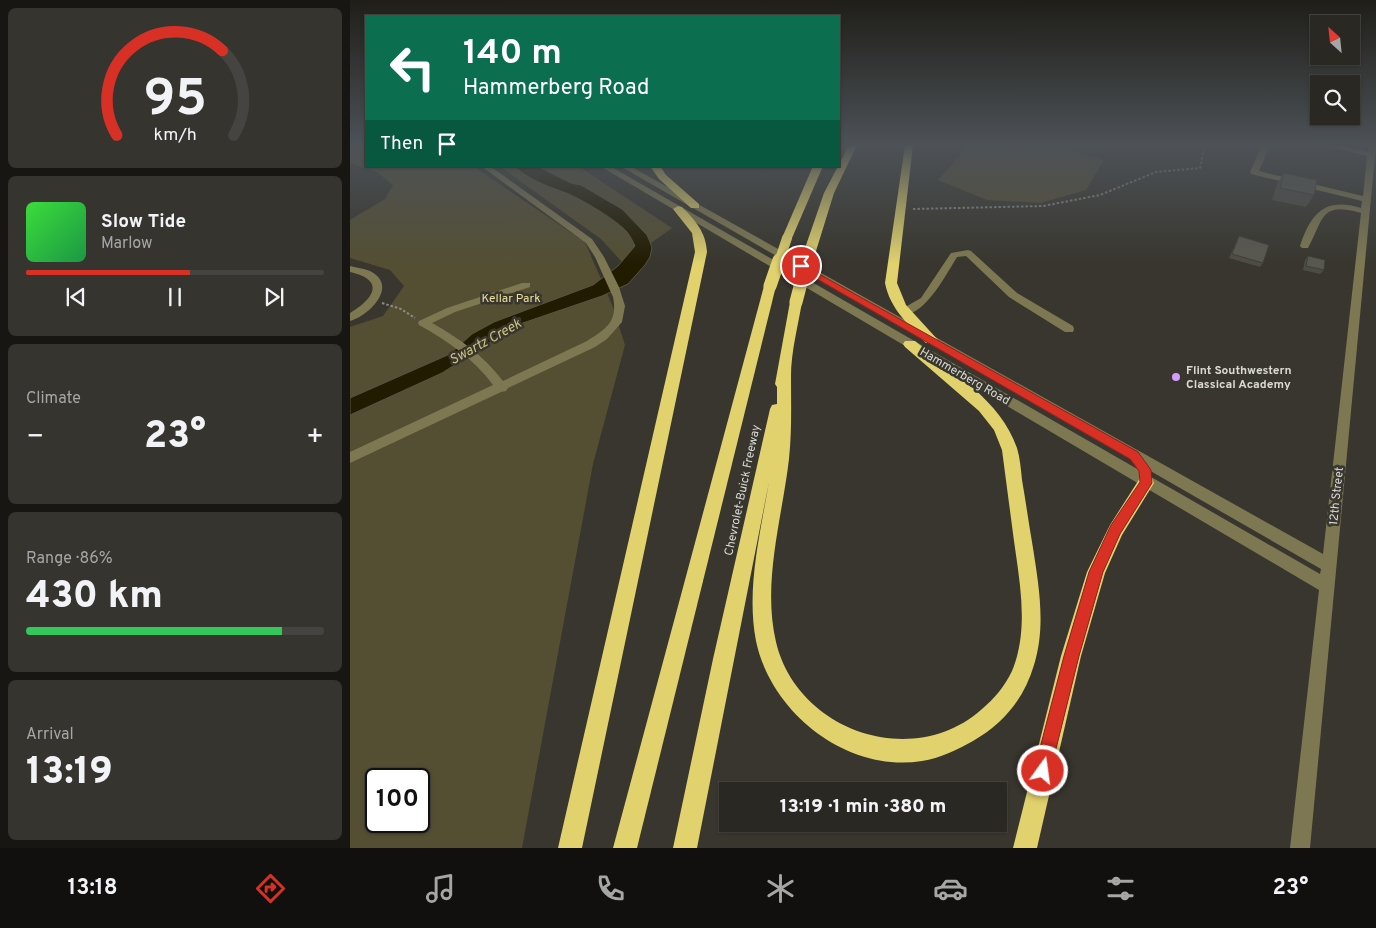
<!DOCTYPE html>
<meta charset="utf-8">
<style>
:root{--surface:#2a2822;--page:#36342f;--text:#f1f3f6;--muted:#a5a6a5;--line:#464440;--accent:#d93025}
body{margin:0;font-family:Overpass,sans-serif;background:var(--page);color:var(--text);height:100vh;display:flex;flex-direction:column;font-size:19px;white-space:nowrap}
*{box-sizing:border-box;margin:0}
p{font-size:16px;color:var(--muted)}
.icon{flex:none;width:28px;height:28px;fill:none;stroke:currentColor;stroke-width:2;stroke-linecap:round;stroke-linejoin:round}
.map{position:relative;flex:1;overflow:hidden}
.sheet{display:flex;flex-direction:column;gap:8px;padding:8px;background:#171613;width:350px}
.sheet>*{flex:none}
.hud{position:absolute;left:15px;top:15px;width:475px;height:152px;border-radius:0px;box-shadow:0 1px 4px #0004,0 0 0 1px var(--line);background:#0b6e4f;color:#fff;overflow:hidden}
.needle{width:32px;rotate:333deg}
.controls{position:absolute;left:960px;top:15px;display:grid;gap:10px}
.controls a{display:grid;place-items:center;width:50px;height:50px;border-radius:0px;background:var(--surface);box-shadow:0 1px 4px #0004,0 0 0 1px var(--line);font-size:25px}
.speed{position:absolute;left:15px;top:768px;display:flex;gap:10px;font-size:25px;font-weight:700;text-align:center}
.speed>*{display:grid;place-content:center;width:65px;height:65px;border-radius:50%;background:var(--surface);box-shadow:0 1px 4px #0004,0 0 0 1px var(--line);line-height:1}
.speed .limit{border:2px solid #111;border-radius:8px;background:#fff;color:#111}
.pin{position:absolute;display:grid;place-items:center;width:42px;height:42px;color:#fff;margin:-21px;border:2px solid #fff;border-radius:50%;box-shadow:0 1px 5px #0007}
.me{position:absolute;width:55px;margin:-28px;rotate:14deg;stroke-linejoin:round;filter:drop-shadow(0 0 4px #0008)}
.turn{display:flex;align-items:center;gap:18px;height:105px;padding:0 15px;font-size:22px}
.turn .icon{width:65px;height:65px;stroke-width:2.5}
.turn b{display:block;font-size:35px;line-height:42px}
.then{display:flex;align-items:center;height:48px;padding:0 15px;background:#0003;gap:10px;font-size:19px}
.big{font-size:38px;font-weight:800;line-height:1.1}
.sheet .tile{flex:1;display:flex;flex-direction:column;justify-content:center;gap:8px;min-width:0;padding:0 18px;border-radius:8px;background:var(--page)}
.sheet .dial{align-items:center;gap:0}
.dial svg{height:130px;overflow:visible;fill:none;stroke:var(--line);stroke-width:7;stroke-linecap:round;text-anchor:middle}
.dial text{fill:var(--text);stroke:none}
.song{display:flex;align-items:center;gap:15px}
.cover{width:60px;height:60px;border-radius:8px;background:linear-gradient(135deg,hsl(120 70% 55%),hsl(140 70% 35%))}
.played{height:5px;border-radius:2px;background:linear-gradient(90deg,var(--accent) 55%,var(--line) 55%)}
.keys{display:flex;justify-content:space-around;direction:ltr}
.heat{display:flex;justify-content:space-between;align-items:center;font-size:28px;direction:ltr}
.charge{height:8px;border-radius:4px;background:linear-gradient(90deg,#34c759 86%,var(--line) 0)}
.trip{position:absolute;left:369px;top:782px;width:288px;height:50px;border-radius:0px;background:var(--surface);box-shadow:0 1px 4px #0004,0 0 0 1px var(--line);font-weight:800;line-height:50px;text-align:center}
.tab-bar{display:flex;height:80px;justify-content:space-around;align-items:center;background:#11100e;color:var(--muted)}
.tab-bar .icon{width:35px;height:35px}
.tab-bar .selected{color:var(--accent)}
.tab-bar b{font-size:22px;color:var(--text)}
main{display:flex;flex:1;min-height:0}
.map>svg:first-child{display:block}
.green{fill:#544f33;fill-rule:evenodd}
.water{fill:#211b00;stroke:#585440}
.lines{fill:none;stroke-linecap:round;stroke-linejoin:round}
.path{stroke:#8c8b84;stroke-width:2;stroke-dasharray:2.5 2;stroke-linecap:butt}
.minor{fill:#7e7852;fill-rule:evenodd}
.highway{fill:#e1d26e;fill-rule:evenodd}
.highway-bridge-far1{stroke:#e1d26e;stroke-width:10}
.highway-bridge{stroke:#e1d26e;stroke-width:13}
.wall{fill:#4d4c44}
.building{fill:#59584f;stroke:#3e3e37}
.route{fill:#d93025;stroke:#8d1f18}
.poi-dot{fill:#d49cfb;stroke:#38362e;stroke-width:2}
.labels{text-anchor:middle;stroke-width:5;stroke-linejoin:round;paint-order:stroke}
.park-label{font-size:12px;fill:#ebe098;stroke:#38362e}
.poi-label{font-size:12px;font-weight:bold;fill:#dadad5;stroke:#38362e;text-anchor:start}
.street-label{font-size:12px;fill:#dadad5;stroke:#38362e}
.water-label{font-size:14px;font-style:italic;fill:#cdc27b;stroke:#38362e}
</style>
<main>
<section class="sheet">
<div class="tile dial"><svg viewBox="0 0 100 80">
<path d="M14 69A42 42 0 1 1 86 69"/>
<path d="M14 69A42 42 0 0 1 79 17" stroke="#d93025"/>
<text x="50" y="56" font-size="32" font-weight="700">95</text>
<text x="50" y="72" font-size="11">km/h</text>
</svg></div>
<div class="tile">
<div class="song"><i class="cover"></i><div><b>Slow Tide</b><p>Marlow</p></div></div>
<div class="played"></div>
<div class="keys"><svg class="icon" aria-label="previous" viewBox="0 0 24 24"><path d="M18 5L8 12l10 7zM5 5v14"/></svg><svg class="icon" aria-label="pause" viewBox="0 0 24 24"><path d="M8 5v14M16 5v14"/></svg><svg class="icon" aria-label="next" viewBox="0 0 24 24"><path d="M6 5l10 7-10 7zM19 5v14"/></svg></div>
</div>
<div class="tile"><p>Climate</p>
<div class="heat"><a>−</a><b class="big">23°</b><a>+</a></div>
</div>
<div class="tile"><p>Range · 86%</p><b class="big">430 km</b><div class="charge"></div></div>
<div class="tile"><p>Arrival</p><b class="big">13:19</b></div>
</section>
<div class="map">
<svg width="1026" height="848" viewBox="0 0 1026 848">
<rect width="100%" height="100%" fill="#38362e"/>
<g class="green">
<path d="M0,145L16,146V166H125L127,169L235,242L263,307L275,345L243,464L172,848H0V327L33,316L54,286L40,270L0,258V220L35,199L43,185L27,172L0,163ZM26,779H69V821H26Z"/>
<path d="M619,145H700L754,160L736,190L691,203L637,200L588,180Z"/>
<path d="M149,166H228L322,228L273,263L251,239Z"/>
</g>
<path class="water" d="M165,166H187L221,183L231,185L272,209L297,235L300,242L302,248L300,257L295,265L278,284L252,296L167,325L92,373L0,415V398L100,354L122,334L144,322L243,285L268,266L285,246C283,241 280,236 277,232C268,221 230,198 216,193C202,188 174,178 165,166Z"/>
<g class="lines">
<g class="path">
<path d="M563,209L693,206L750,195L806,172L850,168L855,145"/>
<path d="M32,303L51,309L65,318"/>
</g>
<g class="minor">
<path d="M912,145H920L909,171L1013,196L1017,156L975,145H988L1018,152V145H1026L960,848H940L969,590L250,166H260L970,574L971,569L270,166H280L973,554L1011,213C970,201 974,219 958,248H952L950,246C961,213 975,197 1011,208L1012,201L901,174L900,172Z"/>
<path d="M131,166H140L242,239L254,257L269,287L275,306L272,322L257,339L245,347L158,388L156,391L151,392L0,463V452L143,385C124,359 98,341 69,325L68,323L69,321L97,308L172,283H180V287L105,312L82,323C109,338 134,356 153,381L237,341C256,329 268,322 263,297L245,257L236,243Z"/>
<path d="M618,250L621,251L667,293L723,326L724,329L723,332H715L659,297L616,256L607,257C597,273 573,320 550,314L549,312L550,310L571,298L601,253Z"/>
<path d="M0,266C8,268 20,269 26,275C45,291 16,317 0,321V313C24,299 36,280 0,272Z"/>
</g>
<g class="highway">
<path d="M499,145H507L484,193L466,251L464,253H456L454,251L474,193Z"/>
<path d="M555,145H563L547,283L556,305L588,340L586,343H576C559,325 540,309 535,283Z"/>
<path d="M300,166H310L316,175L349,204V208H341L309,179Z"/>
<path d="M463,166H473L442,238L441,240H433L432,238Z"/>
<path d="M328,206L332,207C345,220 356,232 357,252L232,848H208L345,252L342,233L323,209Z"/>
<path d="M420,282L426,286L287,848H263L414,286Z"/>
<path d="M446,298L452,302C448,326 441,352 441,376C441,403 442,431 439,459C432,519 412,582 426,642C447,731 563,771 632,709C644,699 655,686 662,671C679,630 670,584 664,541C660,511 656,480 652,450L644,430L629,411L555,347L553,344L555,341H565C602,372 651,401 667,448C670,458 671,470 672,480C676,503 679,525 683,548C689,587 696,626 684,665C674,699 653,724 623,741C607,750 590,758 572,761C497,773 421,713 406,641C396,589 410,534 419,482L347,848H323L363,659L420,409L422,405L427,404V387L425,384L440,302Z"/>
<path d="M796,476L802,478L804,483L772,535L755,573L731,656L687,848H663L711,656L737,572L760,525L790,478Z"/>
</g>
<g class="highway-bridge-far1">
<path d="M429,262L437,238"/>
<path d="M457,262L460,251"/>
</g>
<g class="highway-bridge">
<path d="M420,286L429,260"/>
<path d="M446,302L457,260"/>
</g>
</g>
<g class="wall">
<path d="M934,173L964,195L956,207L922,200L927,184Z"/>
<path d="M889,236L913,263L910,267L879,258Z"/>
<path d="M958,256L974,270L970,274L953,270L955,260Z"/>
</g>
<g class="building">
<path d="M934,173L967,180L964,195L930,188Z"/>
<path d="M889,236L919,245L913,263L882,254Z"/>
<path d="M958,256L975,260L974,270L956,266Z"/>
</g>
<linearGradient id="sky" x2="0" y2="1"><stop stop-color="#1f1e19"/><stop offset="0.55" stop-color="#4d5257"/><stop offset="1" stop-color="#4d5257" stop-opacity="0"/></linearGradient>
<rect width="1026" height="264" fill="url(#sky)"/>
<path class="route" d="M451,264L788,452L801,470L802,483L770,534L753,572L729,656L699,777L693,780L687,777L684,771L714,656L739,572L761,525L790,482L789,471L780,459L448,268V265Z"/>
<circle class="poi-dot" cx="826" cy="377" r="5"/>
<g class="labels">
<g class="park-label">
<text x="161" y="302">Kellar Park</text>
</g>
<g class="poi-label">
<text x="836" y="374">Flint Southwestern<tspan x="836" dy="14">Classical Academy</tspan></text>
</g>
<g class="street-label">
<text transform="translate(615 376) rotate(30)" y="4">Hammerberg Road</text>
<text transform="translate(392 490) rotate(-78)" y="4">Chevrolet-Buick Freeway</text>
<text transform="translate(986 496) rotate(-84)" y="4">12th Street</text>
</g>
<g class="water-label">
<text transform="translate(135 341) rotate(-29)" y="5">Swartz Creek</text>
</g>
</g>
</svg>
<div class="controls">
<a><svg class="needle" viewBox="-14 -14 28 28"><path d="M0-13l5 13h-10z" fill="#e53935"/><path d="M0 13l5-13h-10z" fill="#a5a6a5"/></svg></a>
<a><svg class="icon" aria-label="search" viewBox="0 0 24 24"><circle cx="10" cy="10" r="6"/><path d="M15 15l6 6"/></svg></a>
</div>
<div class="speed"><div class="limit">100</div></div>
<div class="pin" style="left:451px;top:266px;background:#d93025"><svg class="icon" aria-label="arrive" viewBox="0 0 24 24"><path d="M6 21V4h12l-3 4 3 4H6"/></svg></div>
<svg class="me" style="left:693px;top:771px" viewBox="-20 -20 40 40"><circle r="17" fill="#d93025" stroke="#fff" stroke-width="3"/><path d="M0-11L8 9 0 5-8 9z" fill="#fff"/></svg>
<div class="trip">13:19 · 1 min · 380 m</div>
<div class="hud">
<div class="turn"><svg class="icon" aria-label="left" viewBox="0 0 24 24"><path d="M17 20v-9H6M10 6l-5 5 5 5"/></svg><div><b>140 m</b>Hammerberg Road</div></div>
<div class="then">Then<svg class="icon" aria-label="arrive" viewBox="0 0 24 24"><path d="M6 21V4h12l-3 4 3 4H6"/></svg></div>
</div>
</div>
</main>
<nav class="tab-bar">
<b>13:18</b>
<svg class="icon selected" aria-label="directions" viewBox="0 0 24 24"><path d="M12 3l9 9-9 9-9-9zM9 14v-3h6M13 9l2 2-2 2"/></svg>
<svg class="icon" aria-label="music" viewBox="0 0 24 24"><path d="M9 18V5l10-2v13"/><circle cx="6" cy="18" r="3"/><circle cx="16" cy="16" r="3"/></svg>
<svg class="icon" aria-label="phone" viewBox="0 0 24 24"><path d="M5 4h4l2 5-3 2q2 4 5 5l2-3 5 2v4C11 20 4 13 5 4z"/></svg>
<svg class="icon" aria-label="climate" viewBox="0 0 24 24"><path d="M12 3v18M4 7l16 10M4 17L20 7"/></svg>
<svg class="icon" aria-label="car" viewBox="0 0 24 24"><path d="M5 17H2v-5l4-1 3-4h7l3 4 3 1v5h-3M9 17h6M6 11h13"/><circle cx="7" cy="17" r="2"/><circle cx="17" cy="17" r="2"/></svg>
<svg class="icon" aria-label="filters" viewBox="0 0 24 24"><path d="M4 7h16M4 17h16"/><circle cx="9" cy="7" r="2"/><circle cx="15" cy="17" r="2"/></svg>
<b>23°</b>
</nav>
